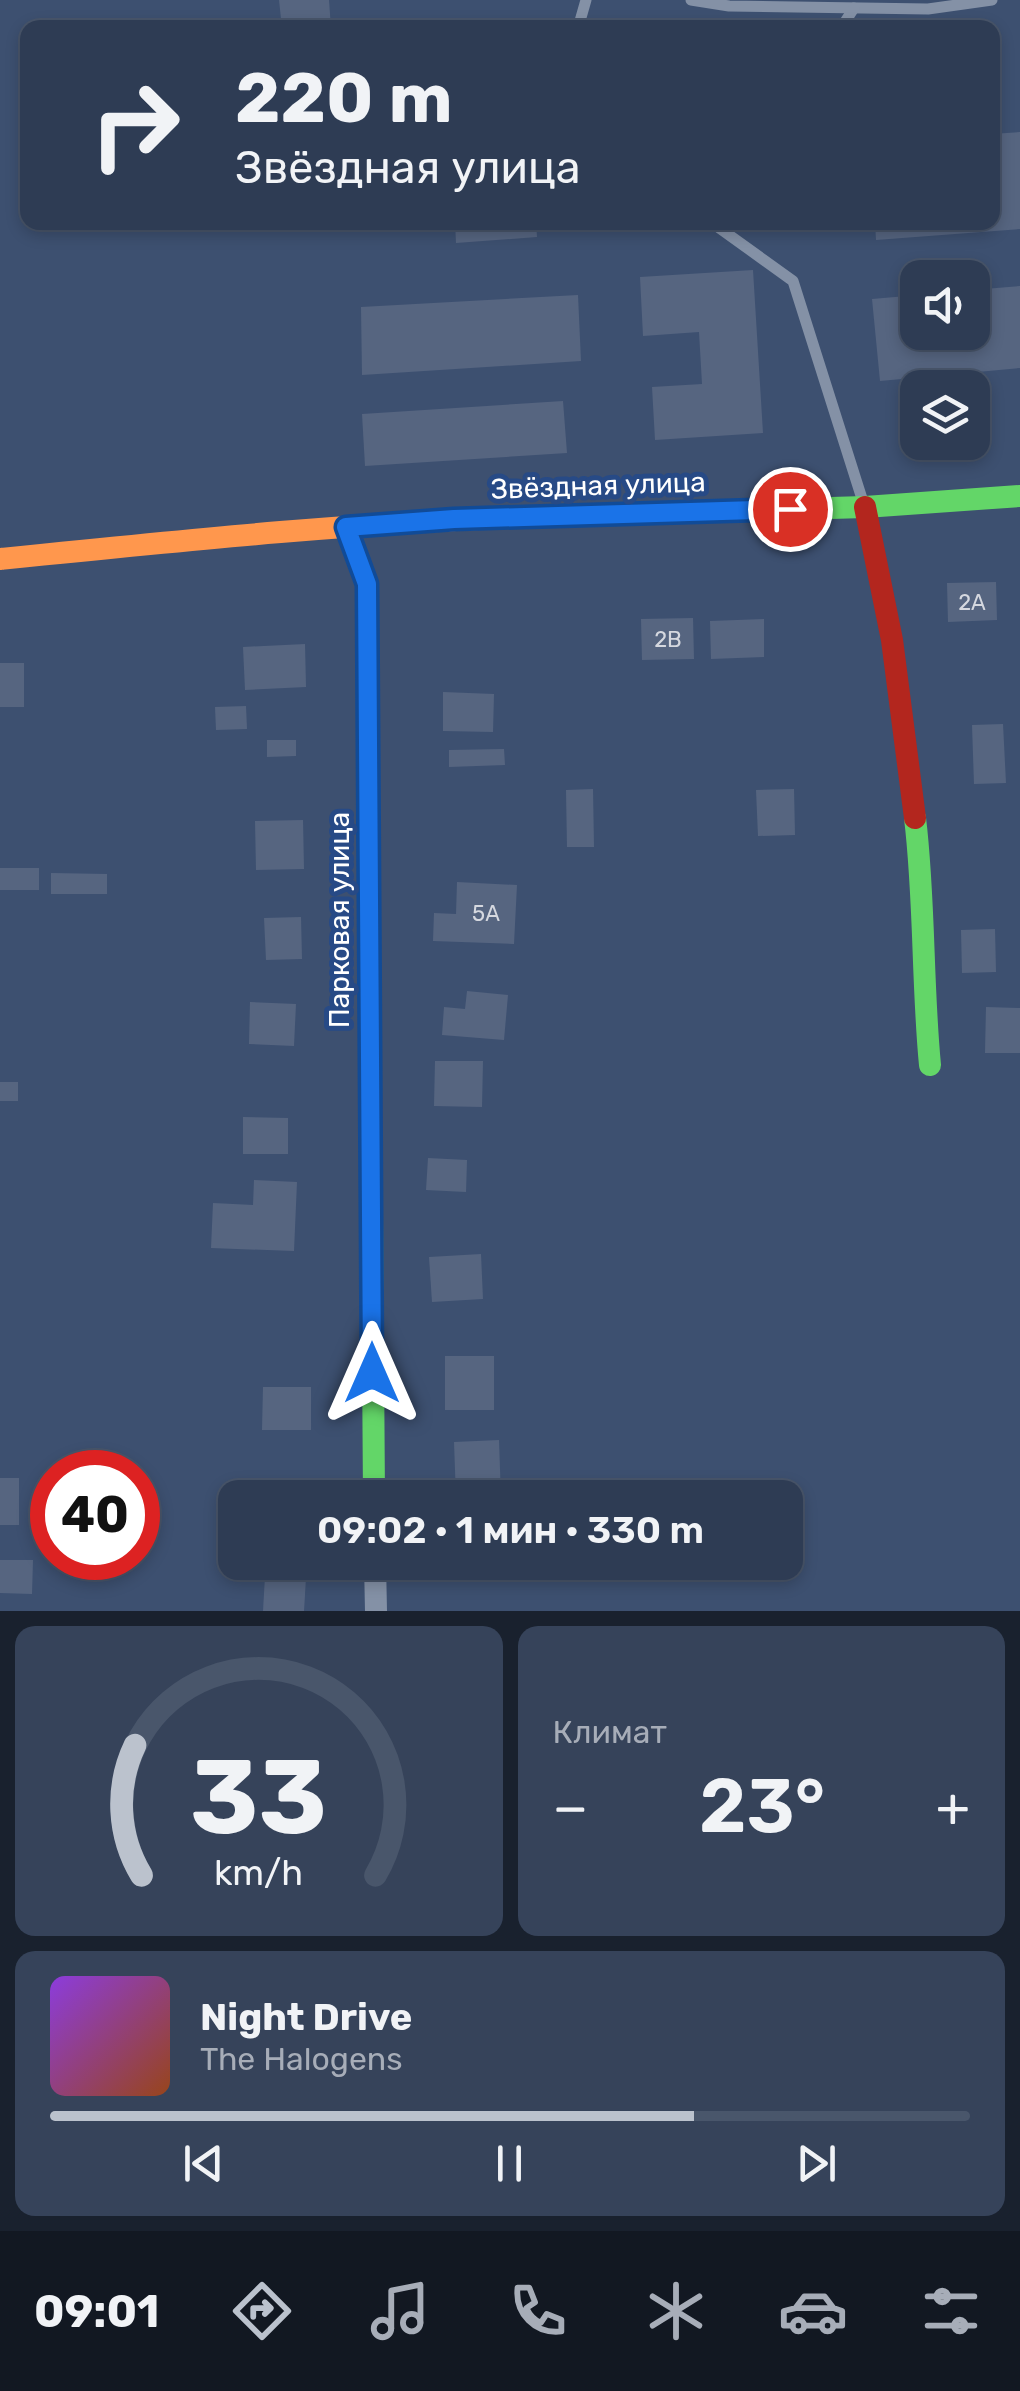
<!DOCTYPE html>
<html lang="ru">
<meta charset="utf-8">
<style>
:root{--surface:#2e3c54;--page:#36435a;--text:#f1f3f6;--muted:#a7adb8;--line:#49566b;--accent:#bbc2cd}
body{margin:0;font-family:Rubik,sans-serif;background:var(--page);color:var(--text);height:100vh;display:flex;flex-direction:column;font-size:38px;white-space:nowrap}
*{box-sizing:border-box;margin:0}
p{font-size:32px;color:var(--muted)}
.icon{flex:none;width:55px;height:55px;fill:none;stroke:currentColor;stroke-width:2;stroke-linecap:round;stroke-linejoin:round}
.map{position:relative;height:1611px;overflow:hidden}
.side{display:flex;flex-direction:column;gap:15px;padding:15px;background:#19212e;flex:1}
.side>*{flex:none}
.guide{position:absolute;left:20px;top:20px;width:980px;height:210px;border-radius:20px;box-shadow:0 5px 15px #0003,0 0 0 2px var(--line);background:#2e3c54;color:var(--text);overflow:hidden}
.controls{position:absolute;left:900px;top:260px;display:grid;gap:20px}
.controls a{display:grid;place-items:center;width:90px;height:90px;border-radius:20px;background:var(--surface);box-shadow:0 5px 15px #0003,0 0 0 2px var(--line);font-size:50px}
.speed{position:absolute;left:30px;top:1450px;display:flex;gap:20px;font-size:50px;font-weight:700;text-align:center}
.speed>*{display:grid;place-content:center;width:130px;height:130px;border-radius:50%;background:var(--surface);box-shadow:0 5px 15px #0003,0 0 0 2px var(--line);line-height:1}
.speed .limit{border:15px solid #d22;background:#fff;color:#111}
.pin{position:absolute;display:grid;place-items:center;width:85px;height:85px;color:#fff;margin:-42px;border:5px solid #fff;border-radius:50%;box-shadow:0 2px 10px #0007}
.me{position:absolute;width:110px;margin:-55px;rotate:0deg;stroke-linejoin:round;filter:drop-shadow(0 0 8px #0008)}
.turn{display:flex;align-items:center;gap:35px;height:210px;padding:0 50px;font-size:45px}
.turn .icon{width:130px;height:130px;stroke-width:2.5}
.turn b{display:block;font-size:70px;line-height:85px}
.big{font-size:75px;font-weight:600;line-height:1.1}
.side .widget{flex:1;display:flex;flex-direction:column;justify-content:center;gap:15px;min-width:0;padding:0 35px;border-radius:20px;background:var(--page)}
.side .dial{align-items:center;gap:0}
.dial svg{height:260px;overflow:visible;fill:none;stroke:var(--line);stroke-width:7;stroke-linecap:round;text-anchor:middle}
.dial text{fill:var(--text);stroke:none}
.song{display:flex;align-items:center;gap:30px}
.cover{width:120px;height:120px;border-radius:15px;background:linear-gradient(135deg,hsl(270 70% 55%),hsl(20 70% 35%))}
.played{height:10px;border-radius:5px;background:linear-gradient(90deg,var(--accent) 70%,var(--line) 70%)}
.keys{display:flex;justify-content:space-around;direction:ltr}
.heat{display:flex;justify-content:space-between;align-items:center;font-size:55px;direction:ltr}
.side .tiles{flex:1;display:grid;gap:15px;grid-template-columns:1fr 1fr}
.widget:last-child{grid-column:span 2}
.trip{position:absolute;left:218px;top:1480px;width:585px;height:100px;border-radius:20px;background:var(--surface);box-shadow:0 5px 15px #0003,0 0 0 2px var(--line);font-weight:600;line-height:100px;text-align:center}
.tabs{display:flex;height:160px;justify-content:space-around;align-items:center;background:#121822;color:var(--muted)}
.tabs .icon{width:70px;height:70px}
.tabs .active{color:var(--accent)}
.tabs b{font-size:45px;color:var(--text)}
.map>svg:first-child{display:block}
.building{fill:#566580}
.lines{fill:none;stroke-linecap:round;stroke-linejoin:round}
.lane{stroke:#8491a6;stroke-width:11}
.street{stroke:#8491a6;stroke-width:22}
.fast{stroke:#63d668;stroke-width:22}
.slow{stroke:#ff974d;stroke-width:22}
.jam{stroke:#b3261e;stroke-width:22}
.route-casing{stroke:#114b97;stroke-width:25}
.route{stroke:#1a73e8;stroke-width:18}
.labels{text-anchor:middle;stroke-width:10;stroke-linejoin:round;paint-order:stroke}
.number-label{font-size:22px;fill:#d5d8df}
.street-label{font-size:28px;fill:#fff;stroke:#274a86}
</style>
<div class="map">
<svg width="1020" height="1611" viewBox="0 0 1020 1611">
<rect width="100%" height="100%" fill="#3d5070"/>
<g class="building">
<path d="M279,0H329L331,28H282Z"/>
<path d="M1020,132V229L876,240L875,222H992V134Z"/>
<path d="M455,222H536L537,237L456,243Z"/>
<path d="M753,270L763,433L655,440L652,387L702,384L699,332L643,336L640,277Z"/>
<path d="M1020,286V368L880,381L872,299L918,295V332H972V290Z"/>
<path d="M578,295L581,361L362,375L361,307Z"/>
<path d="M563,401L567,453L365,466L362,414Z"/>
<path d="M996,582L997,620L948,622L947,583Z"/>
<path d="M693,618L694,659L642,660L641,619Z"/>
<path d="M764,619V657L711,659L710,621Z"/>
<path d="M305,644L306,687L245,690L243,647Z"/>
<rect x="0" y="663" width="24" height="44"/>
<path d="M443,692L494,694L493,732L443,731Z"/>
<path d="M246,706L247,729L216,730L215,707Z"/>
<path d="M1003,724L1006,783L974,784L972,725Z"/>
<path d="M267,740H296V756L267,757Z"/>
<path d="M504,749L505,765L449,767V750Z"/>
<path d="M593,789L594,847H567L566,790Z"/>
<path d="M794,789L795,835L758,836L756,790Z"/>
<path d="M303,820L304,869L256,870L255,821Z"/>
<rect x="0" y="868" width="39" height="22"/>
<path d="M51,873L107,874V894H51Z"/>
<path d="M457,882L517,885L514,944L433,941L434,913L456,914Z"/>
<path d="M301,917L302,959L266,960L264,918Z"/>
<path d="M995,929L996,972L962,973L961,930Z"/>
<path d="M467,991L508,995L504,1040L442,1035L444,1007L465,1009Z"/>
<path d="M250,1002L296,1004L294,1046L249,1044Z"/>
<path d="M986,1007L1020,1008V1053H985Z"/>
<path d="M435,1061H483L482,1107L434,1106Z"/>
<rect x="0" y="1082" width="18" height="19"/>
<path d="M243,1117L288,1118V1154H243Z"/>
<path d="M428,1158L467,1160L466,1192L426,1190Z"/>
<path d="M254,1180L297,1182L294,1251L211,1248L213,1203L253,1205Z"/>
<path d="M481,1254L483,1299L432,1302L429,1257Z"/>
<rect x="445" y="1356" width="49" height="54"/>
<path d="M263,1387H311V1430H262Z"/>
<path d="M499,1440L501,1498H456L454,1442Z"/>
<rect x="0" y="1478" width="19" height="47"/>
<path d="M0,1560H33L32,1594L0,1593Z"/>
<path d="M428,1562H486L487,1571L429,1574Z"/>
<path d="M265,1576L306,1578L304,1611H263Z"/>
</g>
<g class="lines">
<g class="lane">
<path d="M691,0L729,6L928,9L992,0"/>
<path d="M578,28L586,0"/>
<path d="M841,28L854,8"/>
<path d="M711,222L793,281L864,505"/>
</g>
<path class="street" d="M375,1562L376,1611"/>
<g class="fast">
<path d="M557,516L865,507L1020,496"/>
<path d="M915,818C925,900 922,983 930,1065"/>
<path d="M372,1218L374,1498"/>
</g>
<path class="slow" d="M0,559C186,540 371,521 557,516"/>
<g class="jam">
<path d="M865,507L892,640L915,818"/>
<path d="M346,527L367,584L372,1218"/>
</g>
</g>
<g class="lines">
<g class="route-casing">
<path id="route" d="M372,1373L367,584L346,527L454,519L790,509"/>
</g>
<use href="#route" class="route"/>
</g>
<g class="labels">
<g class="number-label">
<text x="972" y="610">2А</text>
<text x="668" y="647">2В</text>
<text x="486" y="921">5А</text>
</g>
<g class="street-label">
<text transform="translate(598 485) rotate(-2)" y="10">Звёздная улица</text>
<text transform="translate(339 920) rotate(-90)" y="10">Парковая улица</text>
</g>
</g>
</svg>
<div class="controls">
<a><svg class="icon" aria-label="sound" viewBox="0 0 24 24"><path d="M4 9h4l5-4v14l-5-4H4zM17 9q2 3 0 6"/></svg></a>
<a><svg class="icon" aria-label="layers" viewBox="0 0 24 24"><path d="M12 4l9 5-9 5-9-5zM3 14l9 5 9-5"/></svg></a>
</div>
<div class="speed"><div class="limit">40</div></div>
<div class="pin" style="left:790px;top:509px;background:#d93025"><svg class="icon" aria-label="arrive" viewBox="0 0 24 24"><path d="M6 21V4h12l-3 4 3 4H6"/></svg></div>
<svg class="me" style="left:372px;top:1373px" viewBox="-20 -20 40 40"><path d="M0-17L14 15 0 8-14 15z" fill="#1a73e8" stroke="#fff" stroke-width="4"/></svg>
<div class="trip">09:02 · 1 мин · 330 m</div>
<div class="guide">
<div class="turn"><svg class="icon" aria-label="right" viewBox="0 0 24 24"><path d="M7 20v-9h11M14 6l5 5-5 5"/></svg><div><b>220 m</b>Звёздная улица</div></div>
</div>
</div>
<section class="side">
<div class="tiles">
<div class="widget dial"><svg viewBox="0 0 100 80">
<path d="M14 69A42 42 0 1 1 86 69"/>
<path d="M14 69A42 42 0 0 1 12 29" stroke="#bbc2cd"/>
<text x="50" y="56" font-size="32" font-weight="700">33</text>
<text x="50" y="72" font-size="11">km/h</text>
</svg></div>
<div class="widget"><p>Климат</p>
<div class="heat"><a>−</a><b class="big">23°</b><a>+</a></div>
</div>
<div class="widget">
<div class="song"><i class="cover"></i><div><b>Night Drive</b><p>The Halogens</p></div></div>
<div class="played"></div>
<div class="keys"><svg class="icon" aria-label="previous" viewBox="0 0 24 24"><path d="M18 5L8 12l10 7zM5 5v14"/></svg><svg class="icon" aria-label="pause" viewBox="0 0 24 24"><path d="M8 5v14M16 5v14"/></svg><svg class="icon" aria-label="next" viewBox="0 0 24 24"><path d="M6 5l10 7-10 7zM19 5v14"/></svg></div>
</div>
</div>
</section>
<nav class="tabs">
<b>09:01</b>
<svg class="icon active" aria-label="directions" viewBox="0 0 24 24"><path d="M12 3l9 9-9 9-9-9zM9 14v-3h6M13 9l2 2-2 2"/></svg>
<svg class="icon" aria-label="music" viewBox="0 0 24 24"><path d="M9 18V5l10-2v13"/><circle cx="6" cy="18" r="3"/><circle cx="16" cy="16" r="3"/></svg>
<svg class="icon" aria-label="phone" viewBox="0 0 24 24"><path d="M5 4h4l2 5-3 2q2 4 5 5l2-3 5 2v4C11 20 4 13 5 4z"/></svg>
<svg class="icon" aria-label="climate" viewBox="0 0 24 24"><path d="M12 3v18M4 7l16 10M4 17L20 7"/></svg>
<svg class="icon" aria-label="car" viewBox="0 0 24 24"><path d="M5 17H2v-5l4-1 3-4h7l3 4 3 1v5h-3M9 17h6M6 11h13"/><circle cx="7" cy="17" r="2"/><circle cx="17" cy="17" r="2"/></svg>
<svg class="icon" aria-label="filters" viewBox="0 0 24 24"><path d="M4 7h16M4 17h16"/><circle cx="9" cy="7" r="2"/><circle cx="15" cy="17" r="2"/></svg>
</nav>
